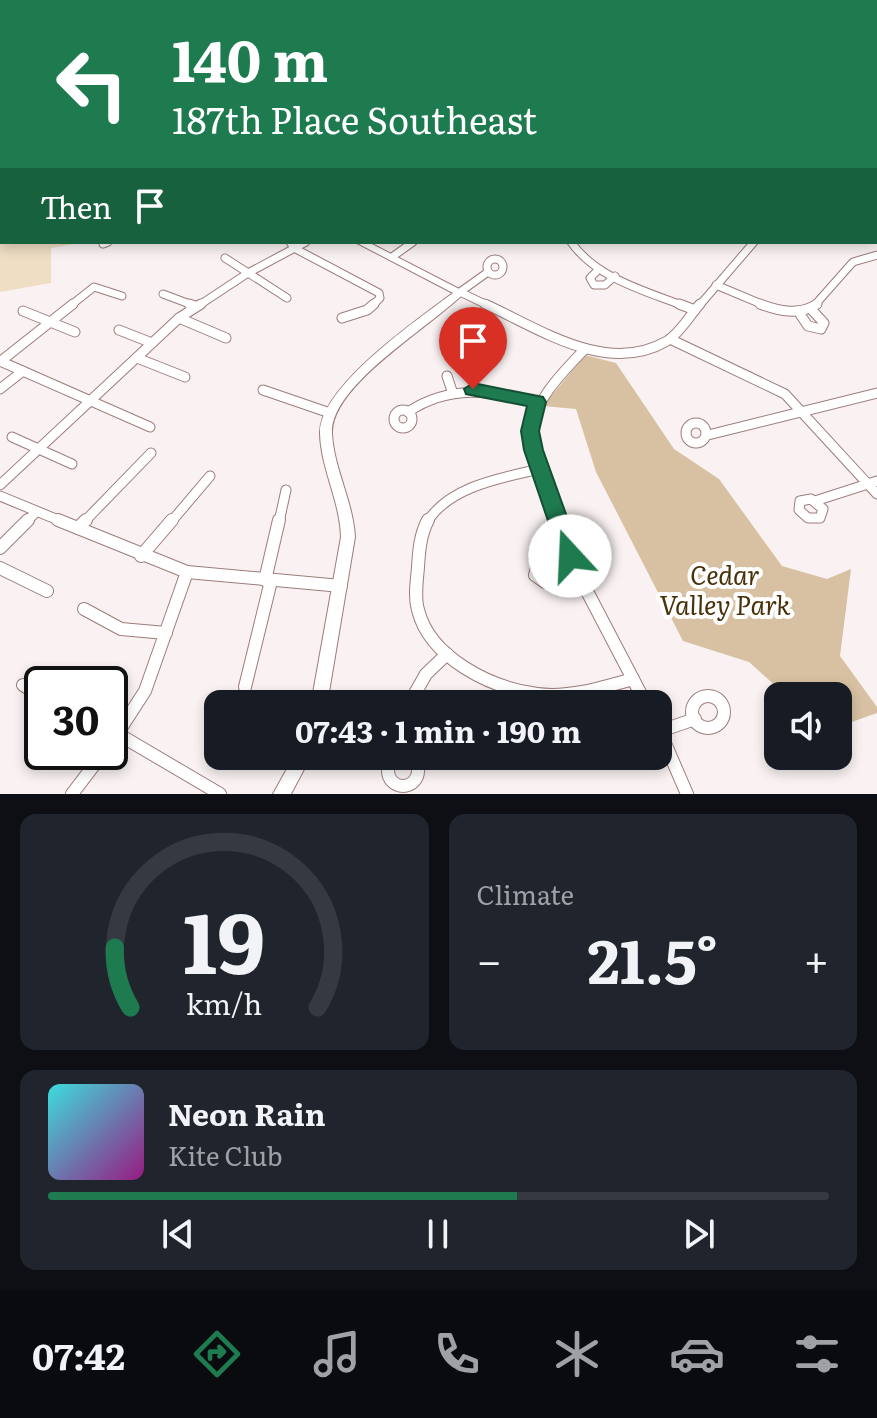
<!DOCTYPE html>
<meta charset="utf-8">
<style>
:root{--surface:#171b24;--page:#20242c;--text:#f1f3f6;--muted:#9ea1a6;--line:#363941;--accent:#1e7a4f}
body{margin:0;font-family:Literata,serif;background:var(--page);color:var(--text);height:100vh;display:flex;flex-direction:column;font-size:30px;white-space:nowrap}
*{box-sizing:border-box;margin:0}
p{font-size:26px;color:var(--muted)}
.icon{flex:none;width:44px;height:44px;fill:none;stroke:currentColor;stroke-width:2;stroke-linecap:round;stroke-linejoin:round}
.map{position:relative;height:794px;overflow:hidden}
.drawer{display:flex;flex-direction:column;gap:20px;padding:20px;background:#0d0f14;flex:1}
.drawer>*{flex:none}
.guide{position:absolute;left:0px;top:0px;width:878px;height:244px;box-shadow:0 4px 12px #0003;background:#1e7a4f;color:#fff;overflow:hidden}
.fabs{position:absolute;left:764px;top:682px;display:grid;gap:16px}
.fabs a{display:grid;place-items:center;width:88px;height:88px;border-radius:16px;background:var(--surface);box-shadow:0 4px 12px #0003;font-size:40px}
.speed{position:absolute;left:24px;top:666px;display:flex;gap:16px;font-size:40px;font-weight:700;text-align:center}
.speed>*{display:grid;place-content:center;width:104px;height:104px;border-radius:50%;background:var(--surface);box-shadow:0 4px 12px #0003;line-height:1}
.speed .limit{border:4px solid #111;border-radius:12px;background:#fff;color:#111}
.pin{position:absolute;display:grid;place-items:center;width:68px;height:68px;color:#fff;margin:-82px -34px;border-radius:50% 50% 50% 0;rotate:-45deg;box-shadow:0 0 8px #0007}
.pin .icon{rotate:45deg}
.me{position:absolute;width:88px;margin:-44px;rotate:340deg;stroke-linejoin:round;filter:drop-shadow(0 0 6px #0008)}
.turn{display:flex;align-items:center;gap:28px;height:168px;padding:0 40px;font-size:36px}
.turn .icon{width:104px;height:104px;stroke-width:2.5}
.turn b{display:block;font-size:56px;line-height:68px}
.then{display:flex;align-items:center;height:76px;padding:0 40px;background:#0003;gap:16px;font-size:30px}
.big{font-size:60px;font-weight:700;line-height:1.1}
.drawer .tile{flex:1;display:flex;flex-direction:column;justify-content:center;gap:12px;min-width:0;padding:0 28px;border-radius:16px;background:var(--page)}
.drawer .dial{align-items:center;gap:0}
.dial svg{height:208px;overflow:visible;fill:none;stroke:var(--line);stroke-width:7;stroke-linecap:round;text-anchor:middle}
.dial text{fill:var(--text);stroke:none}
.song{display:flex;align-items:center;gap:24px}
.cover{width:96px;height:96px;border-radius:12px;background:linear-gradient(135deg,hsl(180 70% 55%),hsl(310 70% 35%))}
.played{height:8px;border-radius:4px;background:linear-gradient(90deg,var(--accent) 60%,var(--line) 60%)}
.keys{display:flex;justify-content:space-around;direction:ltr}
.heat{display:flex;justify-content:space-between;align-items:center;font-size:44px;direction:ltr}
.drawer .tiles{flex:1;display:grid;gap:20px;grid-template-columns:1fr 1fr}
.tile:last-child{grid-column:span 2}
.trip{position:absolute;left:204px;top:690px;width:468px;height:80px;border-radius:16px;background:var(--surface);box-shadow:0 4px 12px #0003;font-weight:700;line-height:80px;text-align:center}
.tab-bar{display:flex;height:128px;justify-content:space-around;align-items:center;background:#090b0e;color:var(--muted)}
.tab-bar .icon{width:56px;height:56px}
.tab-bar .on{color:var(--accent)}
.tab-bar b{font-size:36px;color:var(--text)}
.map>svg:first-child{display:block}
.green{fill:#efddc4}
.forest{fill:#d7c1a2}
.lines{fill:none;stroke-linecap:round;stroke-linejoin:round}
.street-far3-casing{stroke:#9d7c7b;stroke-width:7}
.street-far2-casing{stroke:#9d7c7b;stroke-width:9}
.street-far1-casing{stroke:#9d7c7b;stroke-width:11}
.street-casing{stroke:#9d7c7b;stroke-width:14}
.secondary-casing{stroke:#9d7c7b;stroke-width:2}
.highway-casing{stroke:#9d7c7b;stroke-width:2}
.street-far3{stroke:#fff;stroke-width:6}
.street-far2{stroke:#fff;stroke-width:7}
.street-far1{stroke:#fff;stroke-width:9}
.street{stroke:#fff;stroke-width:12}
.secondary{fill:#fff;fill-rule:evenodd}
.highway{fill:#fff;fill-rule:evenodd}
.route{fill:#1e7a4f;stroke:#144f33;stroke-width:2}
.labels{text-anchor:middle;stroke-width:8;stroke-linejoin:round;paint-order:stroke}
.near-park-label{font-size:26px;font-style:italic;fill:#49320a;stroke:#fff}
</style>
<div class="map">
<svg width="877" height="794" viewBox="0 0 877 794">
<rect width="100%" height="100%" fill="#faf2f2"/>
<path class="green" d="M0,209L2,242H86L51,248V283L0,292Z"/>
<path class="forest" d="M585,355L616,363L674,449L719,479L782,566L827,579L851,569L840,656L877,707V713L838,727V696H787L749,662L683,641L596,472L576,409L543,406Z"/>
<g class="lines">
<g class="street-far3-casing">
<g id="street-far3">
<path d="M64,2L80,0"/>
<path d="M1,80L2,59"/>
</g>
</g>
<g class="street-far2-casing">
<g id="street-far2">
<path d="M290,242L294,248L379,293L380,298L372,306"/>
<path d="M571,242C596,278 645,291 684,306"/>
<path d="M103,244L108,242"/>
<path d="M392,257L413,242"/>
<path d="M225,258L287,298"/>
<circle cx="495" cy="267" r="8"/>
<path d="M599,269L590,278L594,285H605L615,276"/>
<path d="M488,272L460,292L489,306"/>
<path d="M716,285L766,306"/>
<path d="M163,294L195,306"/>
<path d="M70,306L94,287L122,296"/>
<path d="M198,306L248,273L306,242"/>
<path d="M699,306L754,242"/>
<path d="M814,306L853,262L877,255"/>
</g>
</g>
<g class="street-far1-casing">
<g id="street-far1">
<path d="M189,304L195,306"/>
<path d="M485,304C540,329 607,376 667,341C680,333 690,315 700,304"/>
<path d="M679,304L695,310"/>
<path d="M760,304C779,311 799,316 817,304"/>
<path d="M23,311L75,332"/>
<path d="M798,311L808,326L821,329L824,323L811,309"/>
<path d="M179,318L226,338"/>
<path d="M342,318L367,310L374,304"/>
<path d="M119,330L152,343"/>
<path d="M670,339L785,394L877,494"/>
<path d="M137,358L185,377"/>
<path d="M0,361L150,427"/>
<path d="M1,361L73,304"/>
<path d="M447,376L452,391"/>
<path d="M0,389L23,371"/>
<path d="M263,390L330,413"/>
<circle cx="403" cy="419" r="9"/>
<path d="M408,412C450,384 490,391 537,402"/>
<circle cx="696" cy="433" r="10"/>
<path d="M708,435L877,393"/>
<path d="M12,437L72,464"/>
<path d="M0,485L179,318L201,304"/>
<path d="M0,496L63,522"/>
<path d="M811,499L823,509L820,518H808L799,510L800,501Z"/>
<path d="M815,501L877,481"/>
<path d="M26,522L36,512"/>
<path d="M84,522L151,453"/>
<path d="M171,522L210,476"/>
<path d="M279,522L286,490"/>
<path d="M427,522C450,486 501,478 539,469"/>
<path d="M559,522C526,432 513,422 585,349"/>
</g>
</g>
<g class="street-casing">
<g id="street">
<path d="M58,520L187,572L341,586"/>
<path d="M428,520C420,535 419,551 418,567C417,581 414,596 418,610C430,658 491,688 537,694C569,698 602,688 633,679"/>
<path d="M558,520L578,574L646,704"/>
<path d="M78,528L86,520"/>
<path d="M0,548L28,520"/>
<path d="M141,556L172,520"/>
<path d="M570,556L538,565L535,575L545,582L578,574"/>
<path d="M0,568L47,591"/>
<path d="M265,580L279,520"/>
<path d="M84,609L121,629L166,633"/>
<path d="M23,685L42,697"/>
<path d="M245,687L271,581"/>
<circle cx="708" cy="712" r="16"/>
<path d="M409,704L426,674L447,654"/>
<path d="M658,727L687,794"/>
<path d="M660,731L695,719"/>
<path d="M118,734L220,794"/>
<path d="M110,745L145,691L187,572"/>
<circle cx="403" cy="771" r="15"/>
<path d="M72,794L104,752"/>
</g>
</g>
<g class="secondary-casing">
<g id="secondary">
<path d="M394,0H401L402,2H395Z"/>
<path d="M419,0H437L434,2H416Z"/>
<path d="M723,0H730L731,2H724Z"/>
<rect x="0" y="51" width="2" height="4"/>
<rect x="876" y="98" width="1" height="4"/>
<path d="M355,242H368L465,292C434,325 329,385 332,434C334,469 353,501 355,537L327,704H311L341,537C340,501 321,469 320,434C318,388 418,319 453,293Z"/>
<path d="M294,756H311L291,794H273Z"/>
</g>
</g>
<g class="highway-casing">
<g id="highway">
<path d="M308,0H321L322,2H309Z"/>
<path d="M327,0H340L341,2H328Z"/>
<rect x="876" y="170" width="1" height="8"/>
<rect x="876" y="183" width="1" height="8"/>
<rect x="876" y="197" width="1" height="8"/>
</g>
</g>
<use href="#street-far3" class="street-far3"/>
<use href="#street-far2" class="street-far2"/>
<use href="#street-far1" class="street-far1"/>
<use href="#street" class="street"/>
<use href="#secondary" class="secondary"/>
<use href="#highway" class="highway"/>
</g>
<path class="route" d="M473,383L543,397L546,402L539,431L543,450L581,556L578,562L570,565L563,562L560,556L524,450L521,431L527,406L466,394L464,389Z"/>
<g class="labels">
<g class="near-park-label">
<text x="725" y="585">Cedar<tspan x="725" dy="30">Valley Park</tspan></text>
</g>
</g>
</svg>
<div class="fabs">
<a><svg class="icon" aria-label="sound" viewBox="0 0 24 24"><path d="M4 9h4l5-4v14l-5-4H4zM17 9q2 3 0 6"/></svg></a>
</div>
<div class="speed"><div class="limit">30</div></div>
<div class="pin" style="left:473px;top:389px;background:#d93025"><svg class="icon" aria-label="arrive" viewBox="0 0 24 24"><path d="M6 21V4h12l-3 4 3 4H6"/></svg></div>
<svg class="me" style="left:570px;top:556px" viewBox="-20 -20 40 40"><circle r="19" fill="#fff"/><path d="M0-13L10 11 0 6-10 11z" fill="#1e7a4f"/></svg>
<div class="trip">07:43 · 1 min · 190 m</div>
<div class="guide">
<div class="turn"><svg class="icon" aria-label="left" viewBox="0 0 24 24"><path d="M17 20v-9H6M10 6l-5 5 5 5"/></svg><div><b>140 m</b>187th Place Southeast</div></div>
<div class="then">Then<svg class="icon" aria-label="arrive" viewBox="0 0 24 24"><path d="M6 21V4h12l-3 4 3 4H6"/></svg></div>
</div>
</div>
<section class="drawer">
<div class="tiles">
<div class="tile dial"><svg viewBox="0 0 100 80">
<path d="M14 69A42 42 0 1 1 86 69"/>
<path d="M14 69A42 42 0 0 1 8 46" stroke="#1e7a4f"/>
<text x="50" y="56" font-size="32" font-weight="700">19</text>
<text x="50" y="72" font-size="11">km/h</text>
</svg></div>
<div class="tile"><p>Climate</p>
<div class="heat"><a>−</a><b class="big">21.5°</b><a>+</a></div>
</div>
<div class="tile">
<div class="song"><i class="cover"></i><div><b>Neon Rain</b><p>Kite Club</p></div></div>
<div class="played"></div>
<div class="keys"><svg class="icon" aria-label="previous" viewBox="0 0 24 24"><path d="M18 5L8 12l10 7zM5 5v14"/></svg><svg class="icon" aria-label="pause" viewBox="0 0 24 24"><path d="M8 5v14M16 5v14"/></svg><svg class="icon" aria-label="next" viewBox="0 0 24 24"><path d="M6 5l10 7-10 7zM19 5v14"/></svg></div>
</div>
</div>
</section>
<nav class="tab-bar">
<b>07:42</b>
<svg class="icon on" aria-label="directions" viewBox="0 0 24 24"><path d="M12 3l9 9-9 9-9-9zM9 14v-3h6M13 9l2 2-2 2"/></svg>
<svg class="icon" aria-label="music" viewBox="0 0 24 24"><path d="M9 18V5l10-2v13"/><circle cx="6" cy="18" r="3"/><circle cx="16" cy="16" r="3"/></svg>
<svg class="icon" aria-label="phone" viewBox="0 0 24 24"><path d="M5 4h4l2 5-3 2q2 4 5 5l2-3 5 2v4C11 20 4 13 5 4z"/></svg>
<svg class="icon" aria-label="climate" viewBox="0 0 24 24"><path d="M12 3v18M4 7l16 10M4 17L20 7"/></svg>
<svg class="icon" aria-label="car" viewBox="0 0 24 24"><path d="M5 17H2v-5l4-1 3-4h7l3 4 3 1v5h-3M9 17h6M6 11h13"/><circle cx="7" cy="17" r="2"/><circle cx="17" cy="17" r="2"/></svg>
<svg class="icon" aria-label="filters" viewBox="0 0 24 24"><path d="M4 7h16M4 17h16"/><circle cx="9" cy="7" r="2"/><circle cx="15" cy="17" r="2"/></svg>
</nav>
